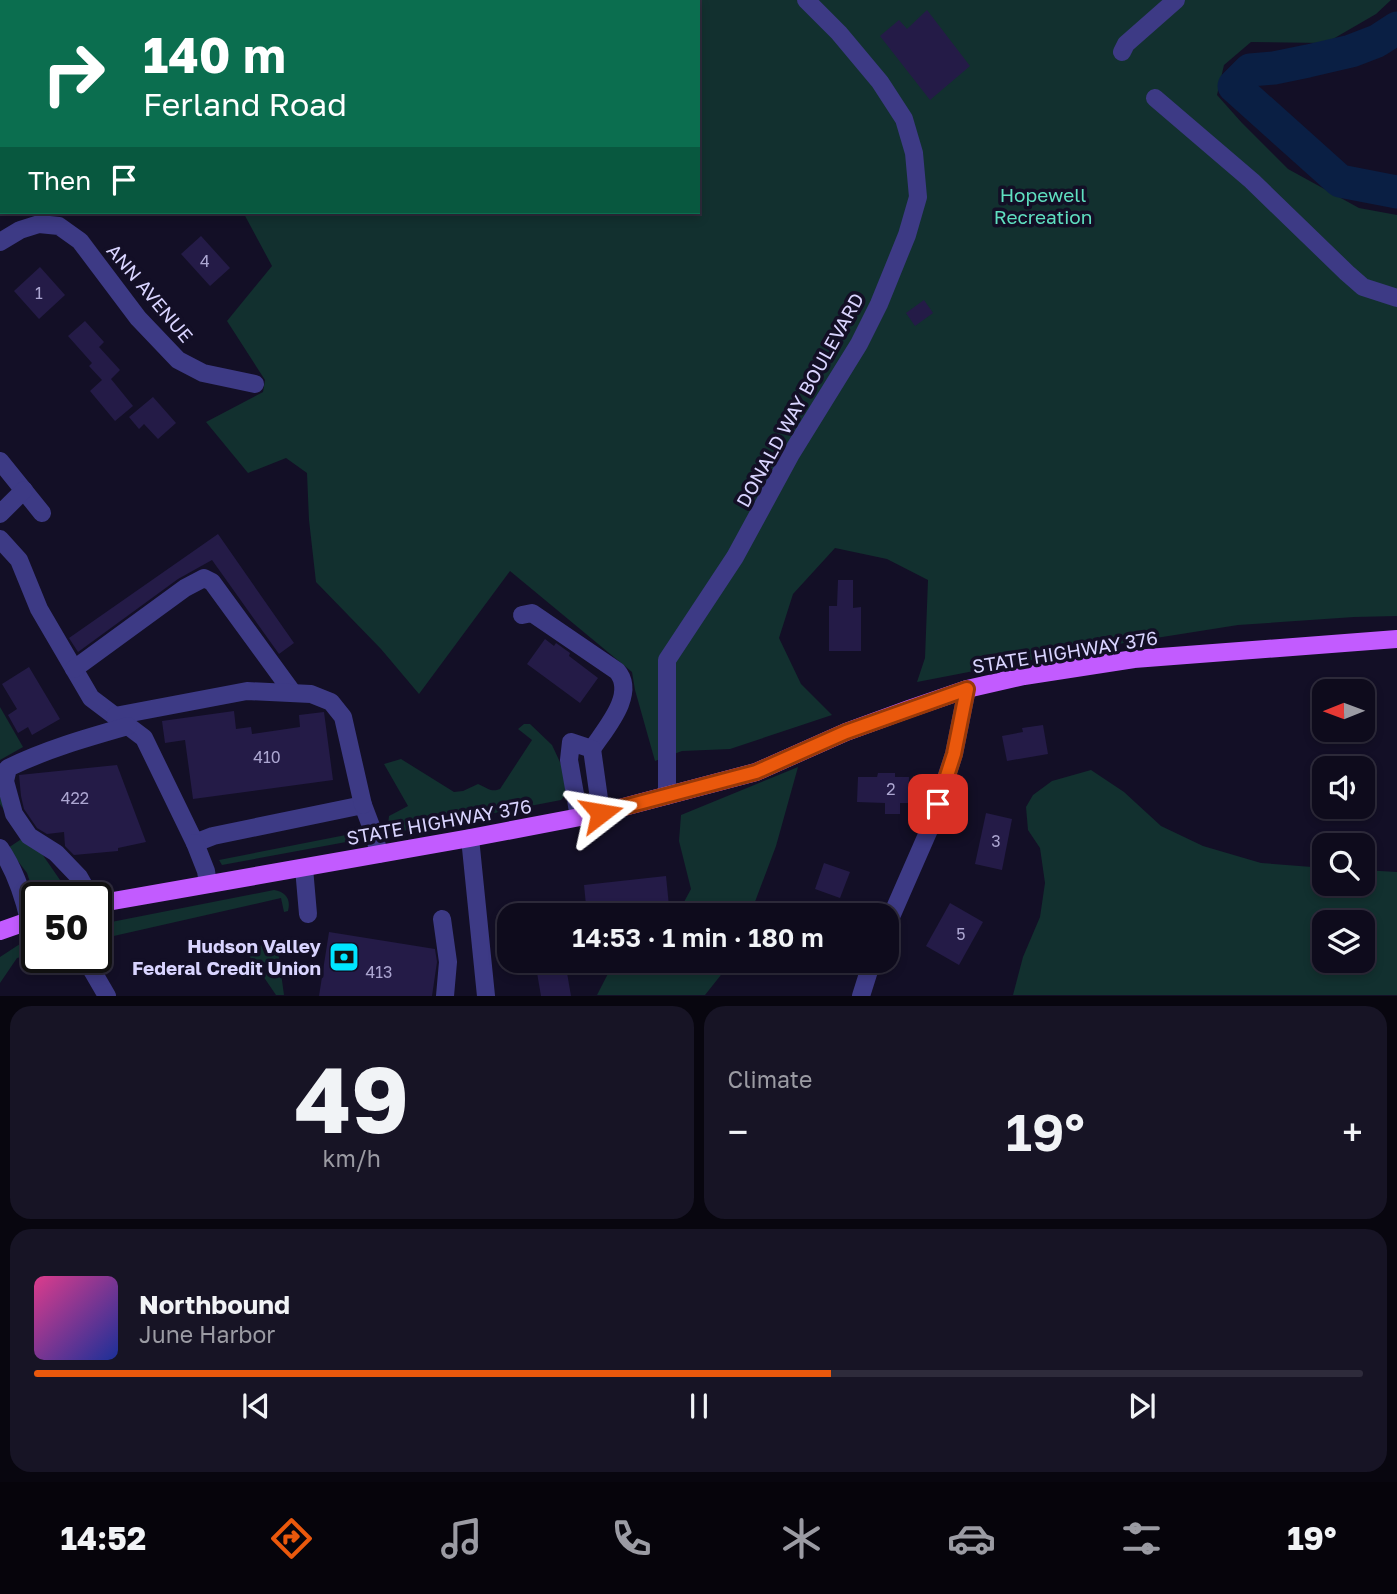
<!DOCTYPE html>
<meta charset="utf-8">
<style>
:root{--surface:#0e0b1c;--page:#171425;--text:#f1f3f6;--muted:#9b9ba3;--line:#2e2b3b;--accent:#ea580c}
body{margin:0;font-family:"Golos Text",sans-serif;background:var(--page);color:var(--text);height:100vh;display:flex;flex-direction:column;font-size:26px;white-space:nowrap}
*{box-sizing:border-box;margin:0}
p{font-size:23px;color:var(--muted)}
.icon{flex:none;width:38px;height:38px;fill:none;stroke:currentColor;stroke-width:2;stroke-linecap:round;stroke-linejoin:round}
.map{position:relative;height:996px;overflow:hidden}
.drawer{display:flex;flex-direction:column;gap:10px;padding:10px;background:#08060f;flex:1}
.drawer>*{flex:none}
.top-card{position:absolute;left:0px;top:0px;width:700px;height:214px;box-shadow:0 4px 10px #0003,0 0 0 2px var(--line);background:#0b6e4f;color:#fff;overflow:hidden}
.needle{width:46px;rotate:269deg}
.buttons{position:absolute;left:1312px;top:679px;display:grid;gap:14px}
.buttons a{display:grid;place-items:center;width:63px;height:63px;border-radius:14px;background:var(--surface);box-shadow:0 4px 10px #0003,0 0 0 2px var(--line);font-size:35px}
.speed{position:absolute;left:21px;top:882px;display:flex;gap:14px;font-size:35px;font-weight:700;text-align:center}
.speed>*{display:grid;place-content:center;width:91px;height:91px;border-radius:50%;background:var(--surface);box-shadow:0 4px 10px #0003,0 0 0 2px var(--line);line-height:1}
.speed .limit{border:4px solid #111;border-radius:10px;background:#fff;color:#111}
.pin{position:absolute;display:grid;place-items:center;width:60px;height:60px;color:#fff;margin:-30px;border-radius:14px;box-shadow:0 4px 10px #0006}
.me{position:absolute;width:77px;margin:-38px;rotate:76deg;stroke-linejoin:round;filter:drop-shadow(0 0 5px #0008)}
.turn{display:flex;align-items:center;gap:24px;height:147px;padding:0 28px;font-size:32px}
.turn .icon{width:91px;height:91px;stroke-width:2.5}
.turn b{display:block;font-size:49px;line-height:60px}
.then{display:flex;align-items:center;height:66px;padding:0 28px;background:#0003;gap:14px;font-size:26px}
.big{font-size:52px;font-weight:600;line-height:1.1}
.drawer .tile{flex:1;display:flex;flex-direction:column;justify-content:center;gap:10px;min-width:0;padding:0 24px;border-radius:21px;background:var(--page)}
.drawer .dial{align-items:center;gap:0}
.dial b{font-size:91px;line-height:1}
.song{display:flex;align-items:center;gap:21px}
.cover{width:84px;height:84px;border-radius:10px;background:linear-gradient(135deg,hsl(330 70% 55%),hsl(230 70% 35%))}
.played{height:7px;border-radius:4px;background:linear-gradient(90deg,var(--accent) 60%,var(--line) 60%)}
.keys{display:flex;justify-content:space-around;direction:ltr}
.heat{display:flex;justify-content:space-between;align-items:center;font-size:38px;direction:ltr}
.drawer .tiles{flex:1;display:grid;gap:10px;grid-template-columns:1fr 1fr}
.tile:last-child{grid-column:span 2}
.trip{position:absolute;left:497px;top:903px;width:402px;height:70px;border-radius:21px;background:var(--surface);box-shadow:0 4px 10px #0003,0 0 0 2px var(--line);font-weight:600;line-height:70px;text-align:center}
.tab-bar{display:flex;height:112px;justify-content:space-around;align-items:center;background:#06040b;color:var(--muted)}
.tab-bar .icon{width:49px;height:49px}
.tab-bar .on{color:var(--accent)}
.tab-bar b{font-size:32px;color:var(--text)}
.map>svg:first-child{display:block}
.green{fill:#12302f;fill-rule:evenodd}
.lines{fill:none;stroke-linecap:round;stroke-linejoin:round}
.river{stroke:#0a1f44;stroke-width:33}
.building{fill:#241b47}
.minor{stroke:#3d3a85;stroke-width:18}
.major{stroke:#c25bff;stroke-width:18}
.route-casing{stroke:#983908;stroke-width:18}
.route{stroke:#ea580c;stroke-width:12}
.labels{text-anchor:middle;stroke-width:7;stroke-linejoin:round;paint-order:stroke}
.number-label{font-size:16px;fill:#aca6d1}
.park-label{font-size:19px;fill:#5fe0c0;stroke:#130f26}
.street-label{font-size:19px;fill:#d9d4ff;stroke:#130f26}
.poi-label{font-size:19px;font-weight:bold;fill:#d9d4ff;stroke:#130f26;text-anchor:end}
</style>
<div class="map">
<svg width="1397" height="996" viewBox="0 0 1397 996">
<rect width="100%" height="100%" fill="#130f26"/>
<g class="green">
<path d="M34,0H1391L1376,14L1326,43L1251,42L1224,65L1217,95L1242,123L1288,169L1359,208L1397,215V616L1354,617L1238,625L1099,647L917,682L925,658L928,580L887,559L835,548L793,594L779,638L801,684L832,715L730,749L682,751L655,761L635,690L632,672L510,571L419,694L381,649L316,582L309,520L307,473L286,458L248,473L206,422L263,392L265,380L227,321L272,266L243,212H698V2H34Z"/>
<path d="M0,707L23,747L0,760Z"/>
<path d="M524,724H530L552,745L566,775L567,793L561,800L387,834L389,816L408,806L384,764L401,759L454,792L463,791L478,784C486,787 491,793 500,789L532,740L518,729Z"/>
<path d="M798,767L776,846L750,915H677L691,889L679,841L681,815Z"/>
<path d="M1091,770L1124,792L1161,826L1203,846L1261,863L1325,868V884H1363V870L1397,872V995H1013L1023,957L1040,917L1045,883L1040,848L1028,830L1026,807L1033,795L1052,781ZM1325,922H1363V961H1325Z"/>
<path d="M0,793L60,880L54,884L59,895L39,897L34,894L27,873L8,848L23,838L0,804Z"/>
<path d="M356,833L357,840L222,865L219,860Z"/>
<path d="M274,890C286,892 291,899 288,911L284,912L281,898L96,940V925Z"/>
<path d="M37,937V953L17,958L0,983V957L23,942Z"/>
<path d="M276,943L277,944L284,995H276L246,951L236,953L233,952L236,949Z"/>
<path d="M617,961H732L705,995H597L613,964Z"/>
</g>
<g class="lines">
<path class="river" d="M1397,28L1377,41L1351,51L1308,61L1274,68L1250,70L1234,86L1340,181L1397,192"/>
</g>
<g class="building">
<path d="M927,10L970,66L930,100L880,36L899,20L907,29Z"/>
<path d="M201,236L230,268L210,286L181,254Z"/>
<path d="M40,267L65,295L39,319L14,291Z"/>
<path d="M924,300L933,313L915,326L906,313Z"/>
<path d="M85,321L104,342L99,347L120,370L111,379L133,406L115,421L90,391L102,380L89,366L92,363L68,336Z"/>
<path d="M153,397L176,423L158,439L144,424L139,429L129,417Z"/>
<path d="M218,534L294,643L279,654L212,560L178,579L78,652L69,638Z"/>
<path d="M838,580H853V608L861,607V651H829V606H837Z"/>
<path d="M545,639L554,646L556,643L570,653L569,656L598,678L580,703L527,664Z"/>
<path d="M29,667L60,719L32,735L28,727L18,733L8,715L17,709L2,684Z"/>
<path d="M234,711L236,729L251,727L252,734L300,727L299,715L324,712L333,780L193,799L185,740L165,743L162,721Z"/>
<path d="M1043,725L1048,754L1007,761L1002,736L1023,732L1022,728Z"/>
<path d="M117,765L146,842L118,848V851L74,855L65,846L64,832L47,834L37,828L24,809L21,796L19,775Z"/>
<path d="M878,773H895V777H909L908,803H900V814H885V803L857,802L858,777H877Z"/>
<path d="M986,813L1012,819L1002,870L975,864Z"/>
<path d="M824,863L850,872L840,898L815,889Z"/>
<path d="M666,876L669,906L587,915L584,885Z"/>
<path d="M950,903L983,922L959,965L926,946Z"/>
<path d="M329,932L435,949L437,962L432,996H319Z"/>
<path d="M535,961H565L571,996H541Z"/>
</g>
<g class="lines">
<g class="minor">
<path d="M1122,52L1126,44L1176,0"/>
<path d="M1155,98L1252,181L1347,273L1363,287L1397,298"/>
<path d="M0,242L20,230L39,224L59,226L80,241L138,318L178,360L203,373L255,384"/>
<path d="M0,461L42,513"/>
<path d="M0,514L24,490"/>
<path d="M0,539L19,560L39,609L91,698L144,738L195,843L213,836L363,805L374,834L379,854"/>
<path d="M522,615L532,613L617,671C637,694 605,729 592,749"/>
<path d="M74,669L185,588L204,578L212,582L293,693"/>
<path d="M115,716L247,691L311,694L331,702L343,717L363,805"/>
<path d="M667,796V660L735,557L791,454L859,344L879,304L907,235L918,197L914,153L904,119L880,82L839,33L806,0"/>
<path d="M579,817L569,760L571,742L592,749L601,813"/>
<path d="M470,838L486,996"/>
<path d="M195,843L206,871L208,884"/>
<path d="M0,848C15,870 23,894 29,920"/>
<path d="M304,868L308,914"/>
<path d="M91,898L79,877L56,853L29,836L14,814L5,781L8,768C47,749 86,738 128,726"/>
<path d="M442,919L448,962L445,996"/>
<path d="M887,926L929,830L954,754L967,689"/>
<path d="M89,965L107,996"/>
<path d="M861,996L872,961"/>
</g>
<g class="major">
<path d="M96,904L470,838L601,813L756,772L846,732L909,709L967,689L1024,676L1134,659L1397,639"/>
<path d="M0,931L37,918"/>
</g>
</g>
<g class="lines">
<g class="route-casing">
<path id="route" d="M601,813L756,772L846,732L967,689L954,754L938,804"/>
</g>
<use href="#route" class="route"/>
</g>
<defs>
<g id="bank-square" transform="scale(1.575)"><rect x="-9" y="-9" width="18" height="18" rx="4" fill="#00e5ff" stroke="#130f26"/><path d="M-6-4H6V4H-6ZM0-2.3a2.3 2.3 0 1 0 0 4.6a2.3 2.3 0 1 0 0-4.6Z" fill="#111"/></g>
</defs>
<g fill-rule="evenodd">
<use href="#bank-square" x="344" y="957"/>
</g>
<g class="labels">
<g class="number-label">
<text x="205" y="267">4</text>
<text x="39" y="299">1</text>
<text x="267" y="763">410</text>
<text x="891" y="795">2</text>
<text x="75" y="804">422</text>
<text x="996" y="847">3</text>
<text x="961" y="940">5</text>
<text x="379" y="978">413</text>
</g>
<g class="park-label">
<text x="1043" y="202">Hopewell<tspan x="1043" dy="22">Recreation</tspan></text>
</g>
<g class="street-label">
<text transform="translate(150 293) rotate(50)" y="7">ANN AVENUE</text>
<text transform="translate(800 400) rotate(-61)" y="7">DONALD WAY BOULEVARD</text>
<text transform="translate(1065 652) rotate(-9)" y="7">STATE HIGHWAY 376</text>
<text transform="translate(439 822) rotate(-10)" y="7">STATE HIGHWAY 376</text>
</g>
<g class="poi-label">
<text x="321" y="953">Hudson Valley<tspan x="321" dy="22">Federal Credit Union</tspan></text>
</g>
</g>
</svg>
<div class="buttons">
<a><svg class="needle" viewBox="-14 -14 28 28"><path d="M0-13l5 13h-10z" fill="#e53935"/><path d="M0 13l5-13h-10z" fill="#9b9ba3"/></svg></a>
<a><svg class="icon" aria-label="sound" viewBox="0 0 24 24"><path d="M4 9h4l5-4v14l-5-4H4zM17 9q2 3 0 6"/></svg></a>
<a><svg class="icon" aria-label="search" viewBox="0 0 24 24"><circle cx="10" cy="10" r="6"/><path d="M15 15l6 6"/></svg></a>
<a><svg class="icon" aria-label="layers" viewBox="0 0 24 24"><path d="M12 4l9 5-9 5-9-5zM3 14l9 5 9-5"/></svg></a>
</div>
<div class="speed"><div class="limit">50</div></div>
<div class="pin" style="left:938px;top:804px;background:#d93025"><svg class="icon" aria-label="arrive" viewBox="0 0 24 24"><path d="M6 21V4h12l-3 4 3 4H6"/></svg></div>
<svg class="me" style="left:601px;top:813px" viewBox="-20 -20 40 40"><path d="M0-17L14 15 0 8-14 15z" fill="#ea580c" stroke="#fff" stroke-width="4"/></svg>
<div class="trip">14:53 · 1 min · 180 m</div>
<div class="top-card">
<div class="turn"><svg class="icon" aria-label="right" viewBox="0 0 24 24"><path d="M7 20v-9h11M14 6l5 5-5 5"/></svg><div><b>140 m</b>Ferland Road</div></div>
<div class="then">Then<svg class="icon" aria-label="arrive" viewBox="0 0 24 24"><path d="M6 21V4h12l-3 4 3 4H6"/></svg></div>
</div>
</div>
<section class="drawer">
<div class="tiles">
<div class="tile dial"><b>49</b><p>km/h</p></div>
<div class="tile"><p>Climate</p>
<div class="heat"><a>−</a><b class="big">19°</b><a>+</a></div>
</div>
<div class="tile">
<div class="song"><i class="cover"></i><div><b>Northbound</b><p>June Harbor</p></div></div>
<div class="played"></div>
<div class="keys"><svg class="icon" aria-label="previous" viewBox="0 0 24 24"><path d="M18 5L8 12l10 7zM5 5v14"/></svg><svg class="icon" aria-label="pause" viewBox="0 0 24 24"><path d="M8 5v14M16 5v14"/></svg><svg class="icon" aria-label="next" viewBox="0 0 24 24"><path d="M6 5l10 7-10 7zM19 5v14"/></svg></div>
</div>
</div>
</section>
<nav class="tab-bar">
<b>14:52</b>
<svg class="icon on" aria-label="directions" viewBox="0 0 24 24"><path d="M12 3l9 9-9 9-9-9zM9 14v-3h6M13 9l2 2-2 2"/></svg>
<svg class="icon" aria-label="music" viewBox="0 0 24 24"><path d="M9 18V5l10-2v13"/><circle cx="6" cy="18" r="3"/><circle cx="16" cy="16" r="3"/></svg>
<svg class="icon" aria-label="phone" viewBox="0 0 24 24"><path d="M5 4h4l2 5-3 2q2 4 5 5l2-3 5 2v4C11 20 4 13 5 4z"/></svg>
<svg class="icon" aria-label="climate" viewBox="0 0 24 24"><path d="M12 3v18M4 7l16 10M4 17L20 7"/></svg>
<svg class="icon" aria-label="car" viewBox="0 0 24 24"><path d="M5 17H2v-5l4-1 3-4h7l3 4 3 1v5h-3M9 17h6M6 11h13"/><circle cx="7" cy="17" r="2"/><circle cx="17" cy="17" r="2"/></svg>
<svg class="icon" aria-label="filters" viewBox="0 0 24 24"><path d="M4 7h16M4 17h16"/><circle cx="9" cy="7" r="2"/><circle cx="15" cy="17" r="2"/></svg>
<b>19°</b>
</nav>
